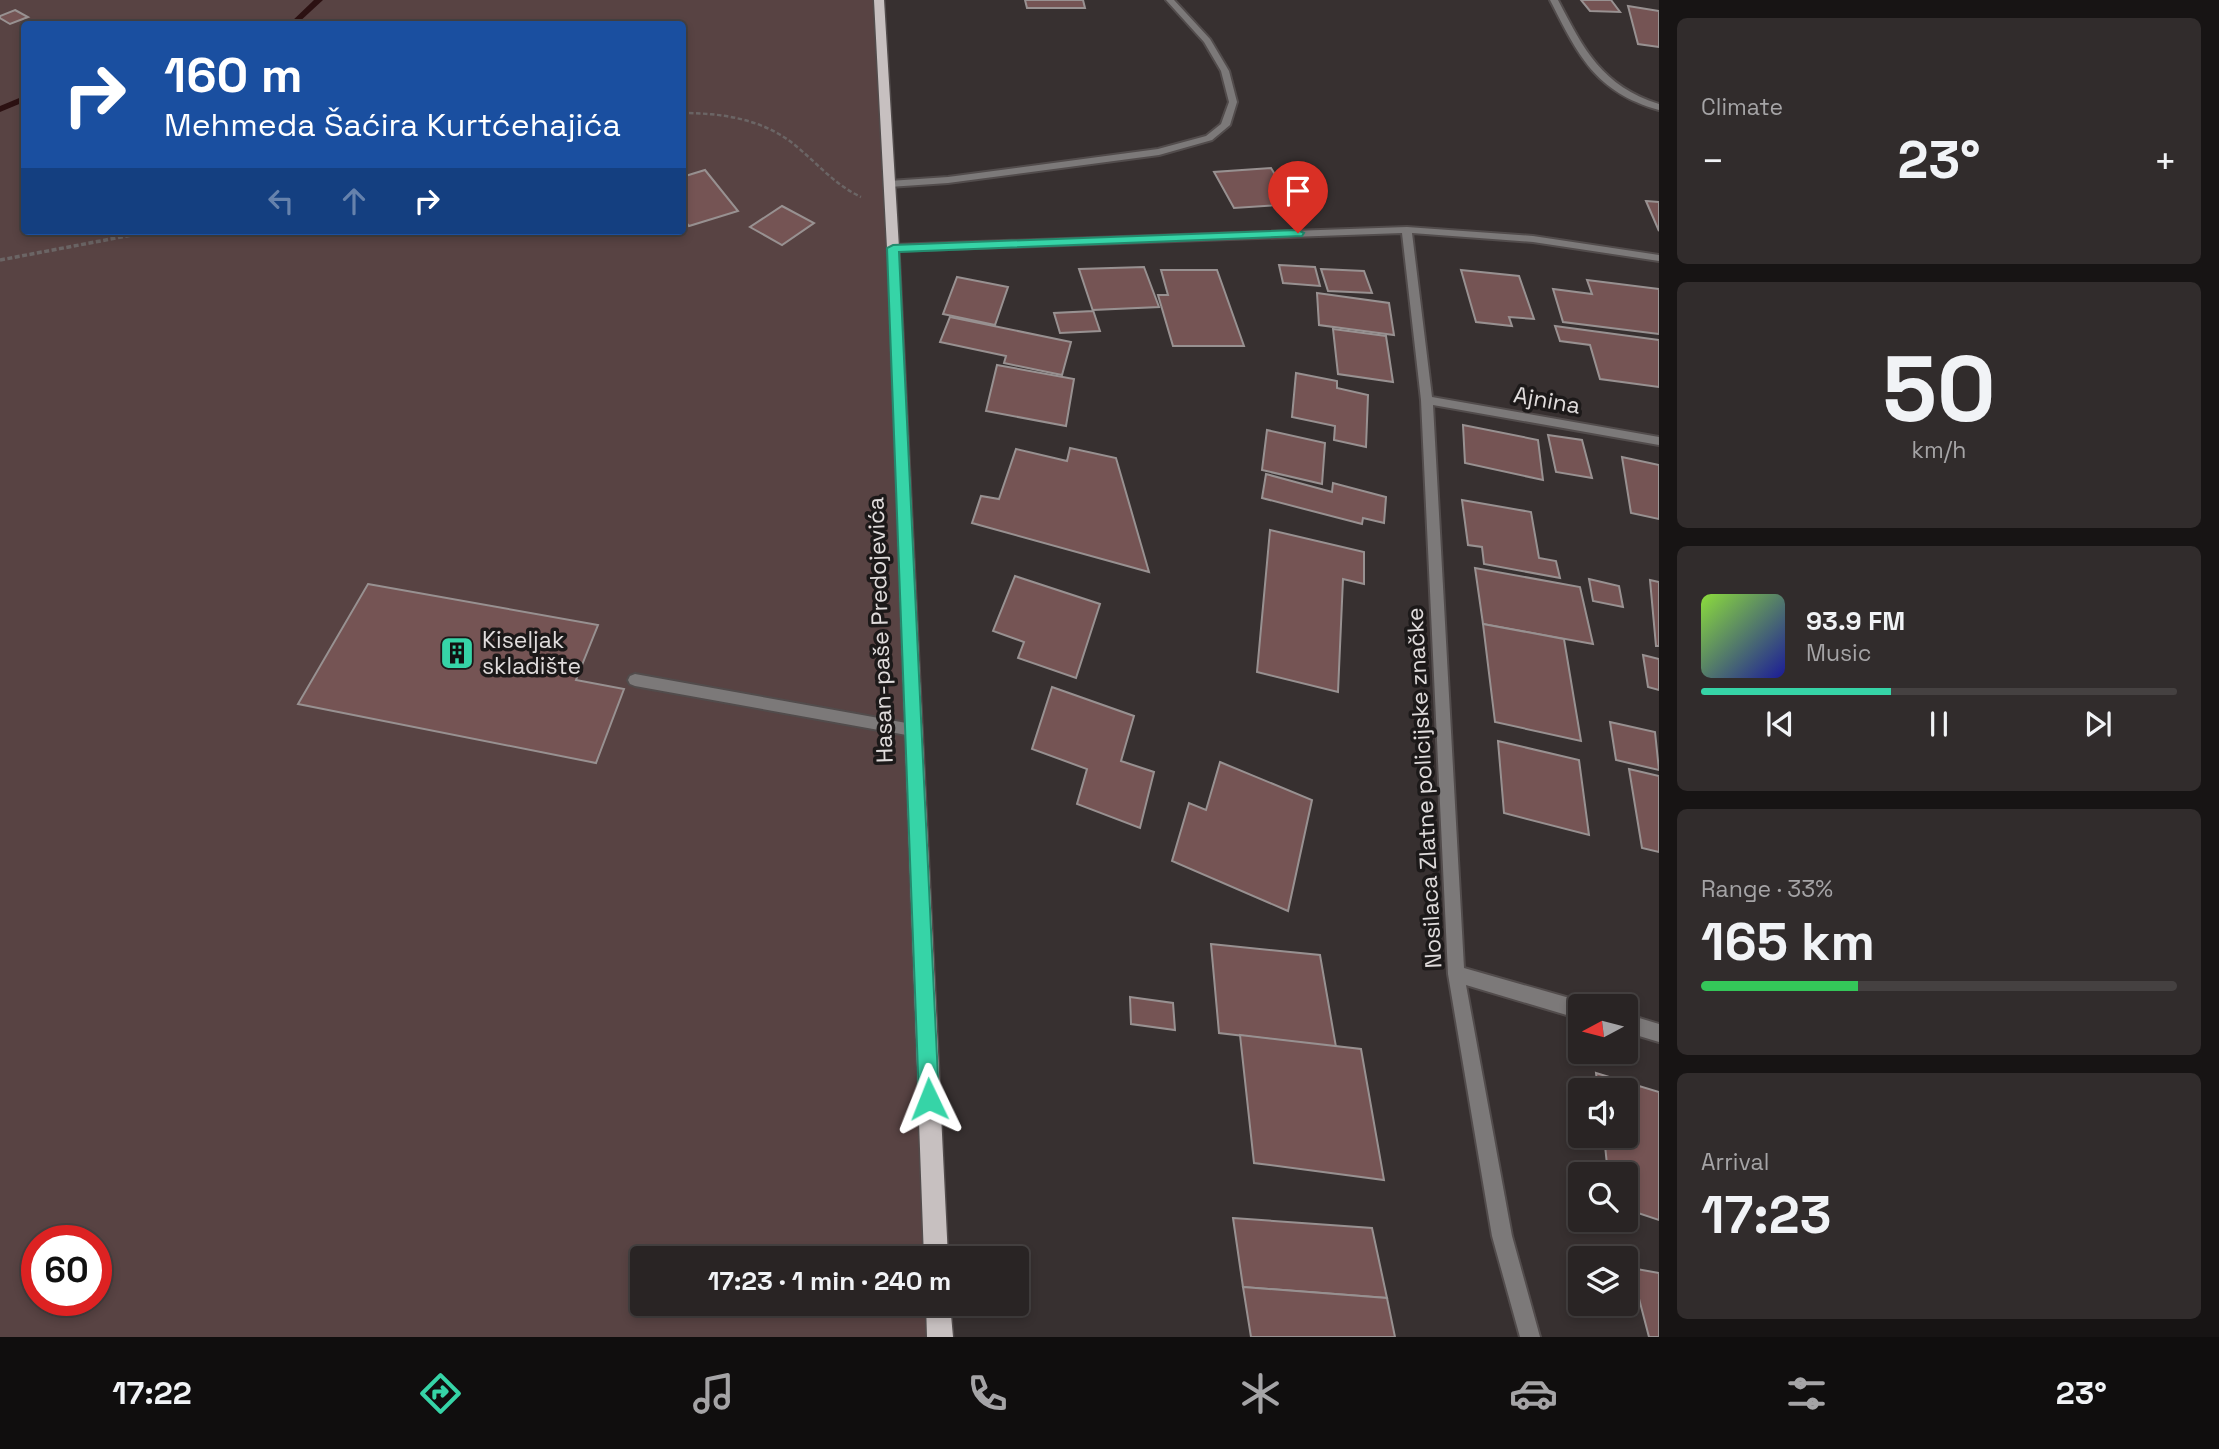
<!DOCTYPE html>
<meta charset="utf-8">
<style>
:root{--surface:#292424;--page:#312c2c;--text:#f1f3f6;--muted:#a5a4a6;--line:#454141;--accent:#36d4a7}
body{margin:0;font-family:"Space Grotesk",sans-serif;background:var(--page);color:var(--text);height:100vh;display:flex;flex-direction:column;font-size:26px;white-space:nowrap}
*{box-sizing:border-box;margin:0}
p{font-size:23px;color:var(--muted)}
.icon{flex:none;width:38px;height:38px;fill:none;stroke:currentColor;stroke-width:2;stroke-linecap:round;stroke-linejoin:round}
.map{position:relative;flex:1;overflow:hidden}
.drawer{display:flex;flex-direction:column;gap:18px;padding:18px;background:#171414;width:560px}
.drawer>*{flex:none}
.top-card{position:absolute;left:21px;top:21px;width:665px;height:214px;border-radius:7px;box-shadow:0 4px 10px #0003,0 0 0 2px var(--line);background:#1a4fa0;color:#fff;overflow:hidden}
.needle{width:46px;rotate:263deg}
.tools{position:absolute;left:1568px;top:994px;display:grid;gap:14px}
.tools a{display:grid;place-items:center;width:70px;height:70px;border-radius:7px;background:var(--surface);box-shadow:0 4px 10px #0003,0 0 0 2px var(--line);font-size:35px}
.speed{position:absolute;left:21px;top:1225px;display:flex;gap:14px;font-size:35px;font-weight:700;text-align:center}
.speed>*{display:grid;place-content:center;width:91px;height:91px;border-radius:50%;background:var(--surface);box-shadow:0 4px 10px #0003,0 0 0 2px var(--line);line-height:1}
.speed .limit{border:10px solid #d22;background:#fff;color:#111}
.pin{position:absolute;display:grid;place-items:center;width:60px;height:60px;color:#fff;margin:-72px -30px;border-radius:50% 50% 50% 0;rotate:-45deg;box-shadow:0 0 7px #0007}
.pin .icon{rotate:45deg}
.me{position:absolute;width:77px;margin:-38px;rotate:358deg;stroke-linejoin:round;filter:drop-shadow(0 0 5px #0008)}
.turn{display:flex;align-items:center;gap:24px;height:147px;padding:0 28px;font-size:32px}
.turn .icon{width:91px;height:91px;stroke-width:2.5}
.turn b{display:block;font-size:49px;line-height:60px}
.lanes{display:flex;align-items:center;height:66px;padding:0 28px;background:#0003;justify-content:center;gap:35px;direction:ltr}
.lanes .off{opacity:.35}
.big{font-size:52px;font-weight:800;line-height:1.1}
.drawer .card{flex:1;display:flex;flex-direction:column;justify-content:center;gap:10px;min-width:0;padding:0 24px;border-radius:10px;background:var(--page)}
.drawer .dial{align-items:center;gap:0}
.dial b{font-size:91px;line-height:1}
.song{display:flex;align-items:center;gap:21px}
.cover{width:84px;height:84px;border-radius:10px;background:linear-gradient(135deg,hsl(90 70% 55%),hsl(240 70% 35%))}
.played{height:7px;border-radius:4px;background:linear-gradient(90deg,var(--accent) 40%,var(--line) 40%)}
.keys{display:flex;justify-content:space-around;direction:ltr}
.heat{display:flex;justify-content:space-between;align-items:center;font-size:38px;direction:ltr}
.charge{height:10px;border-radius:5px;background:linear-gradient(90deg,#34c759 33%,var(--line) 0)}
.trip{position:absolute;left:630px;top:1246px;width:399px;height:70px;border-radius:7px;background:var(--surface);box-shadow:0 4px 10px #0003,0 0 0 2px var(--line);font-weight:800;line-height:70px;text-align:center}
.tab-bar{display:flex;height:112px;justify-content:space-around;align-items:center;background:#100e0e;color:var(--muted)}
.tab-bar .icon{width:49px;height:49px}
.tab-bar .selected{color:var(--accent)}
.tab-bar b{font-size:32px;color:var(--text)}
main{display:flex;flex:1;min-height:0}
.map>svg:first-child{display:block}
.green{fill:#584343;fill-rule:evenodd}
.lines{fill:none;stroke-linecap:round;stroke-linejoin:round}
.stream{fill:#2c1112;fill-rule:evenodd}
.building{fill:#755454;stroke:#989191;stroke-width:2}
.service-casing{stroke:#524c4c;stroke-width:4}
.minor-casing{stroke:#524c4c;stroke-width:4}
.primary-casing{stroke:#524c4c;stroke-width:3}
.path-far1{stroke:#6b6565;stroke-width:2.5;stroke-dasharray:4.5 2.5;stroke-linecap:butt}
.path{stroke:#6b6565;stroke-width:3.5;stroke-dasharray:5 2.5;stroke-linecap:butt}
.service{fill:#7c7979;fill-rule:evenodd}
.minor{fill:#7c7979;fill-rule:evenodd}
.primary{fill:#c7c0c0;fill-rule:evenodd}
.route{fill:#36d4a7;stroke:#238a6d;stroke-width:2}
.labels{text-anchor:middle;stroke-width:7;stroke-linejoin:round;paint-order:stroke}
.street-label{font-size:23px;fill:#e0dcdc;stroke:#1c1919}
.poi-label{font-size:23px;fill:#e0dcdc;stroke:#1c1919;text-anchor:start}
</style>
<main>
<div class="map">
<svg width="1659" height="1337" viewBox="0 0 1659 1337">
<rect width="100%" height="100%" fill="#373030"/>
<path class="green" d="M0,0H879L936,1258H642V1304H938L940,1337H0ZM24,24H682V231H24ZM37,1241H96V1300H37Z"/>
<g class="lines">
<g class="stream">
<path d="M314,0H323L297,24H289Z"/>
<path d="M24,96V102L0,112V106Z"/>
</g>
</g>
<g class="building">
<path d="M1025,0H1083L1085,8H1027Z"/>
<path d="M1581,0H1611L1620,12L1590,11Z"/>
<path d="M1628,6L1659,11V47L1638,44Z"/>
<path d="M15,10L28,17L10,24L0,18V16Z"/>
<path d="M1271,168L1293,204L1234,208L1214,172Z"/>
<path d="M705,170L738,211L689,226L682,218V177Z"/>
<path d="M1646,201L1659,202V231Z"/>
<path d="M782,206L814,223L782,245L750,227Z"/>
<path d="M1279,265L1315,267L1320,286L1283,283Z"/>
<path d="M1144,267L1159,307L1093,310L1100,331L1060,333L1054,313L1093,311L1079,269Z"/>
<path d="M1321,269L1364,271L1372,293L1328,291Z"/>
<path d="M1161,270H1217L1244,346H1173L1158,295H1168Z"/>
<path d="M1461,270L1519,276L1534,319L1509,317L1512,326L1476,322Z"/>
<path d="M957,277L1008,287L995,325L943,314Z"/>
<path d="M1587,280L1659,289V334L1563,322L1553,289L1592,294Z"/>
<path d="M1317,293L1389,303L1394,335L1319,325Z"/>
<path d="M950,317L1071,342L1062,375L1004,363L1006,356L940,342Z"/>
<path d="M1555,326L1659,340V387L1600,379L1590,345L1560,341Z"/>
<path d="M1333,329L1386,336L1393,382L1338,374Z"/>
<path d="M997,365L1074,379L1066,426L986,411Z"/>
<path d="M1296,373L1337,381V388L1368,395L1366,447L1334,440L1335,426L1292,417Z"/>
<path d="M1463,425L1538,440L1543,480L1465,463Z"/>
<path d="M1267,430L1325,443L1322,484L1262,470Z"/>
<path d="M1548,435L1582,440L1592,478L1556,472Z"/>
<path d="M1070,448L1116,458L1149,572L972,523L981,496L999,499L1016,449L1067,461Z"/>
<path d="M1622,457L1659,465V519L1631,513Z"/>
<path d="M1266,474L1332,492L1333,483L1386,497L1384,523L1363,518L1362,524L1262,498Z"/>
<path d="M1462,500L1531,512L1539,558L1556,561L1560,578L1484,564L1482,547L1468,545Z"/>
<path d="M1270,530L1364,552V584L1343,579L1338,692L1257,672Z"/>
<path d="M1475,568L1580,587L1593,644L1483,624Z"/>
<path d="M1015,576L1100,604L1076,678L1018,658L1024,642L993,631Z"/>
<path d="M1589,579L1619,586L1623,607L1593,601Z"/>
<path d="M1650,580L1659,582V646H1656Z"/>
<path d="M368,584L598,625L576,680L624,689L596,763L298,704Z"/>
<path d="M1483,624L1564,639L1581,741L1495,722Z"/>
<path d="M1643,655L1659,659V690L1648,687Z"/>
<path d="M1052,687L1134,716L1121,761L1154,772L1140,828L1077,804L1087,769L1032,749Z"/>
<path d="M1610,722L1655,732L1659,770L1616,760Z"/>
<path d="M1498,741L1579,760L1589,835L1504,813Z"/>
<path d="M1220,762L1312,800L1288,911L1172,861L1189,803L1206,810Z"/>
<path d="M1629,769L1659,776V852L1642,848Z"/>
<path d="M1211,944L1320,955L1336,1047L1219,1033Z"/>
<path d="M1130,997L1173,1003L1175,1030L1131,1024Z"/>
<path d="M1240,1035L1361,1049L1384,1180L1254,1163Z"/>
<path d="M1596,1073L1659,1092V1220L1626,1209V1174H1608L1604,1136H1626V1090H1598Z"/>
<path d="M1233,1218L1372,1228L1387,1298L1243,1287Z"/>
<path d="M1631,1268L1659,1273V1337H1649Z"/>
<path d="M1243,1287L1387,1298L1395,1337H1251Z"/>
</g>
<g class="lines">
<g class="service-casing">
<g id="service">
<path d="M1166,0H1174L1210,39L1229,71L1237,102L1230,125L1212,140L1159,155L948,183L889,187L884,184L889,181L948,177L1158,149L1206,136L1221,124L1229,102L1221,71L1204,42Z"/>
<path d="M1550,0H1558C1584,50 1602,86 1659,104V110C1595,92 1578,55 1550,0Z"/>
<path d="M635,674L912,724L917,725L919,730L917,735L912,736L635,686L630,684L628,680L630,676Z"/>
</g>
</g>
<g class="minor-casing">
<g id="minor">
<path d="M1407,227L1533,236L1659,255V261L1533,242L1412,233L1432,397L1659,437V445L1433,405L1464,968L1580,1001L1587,1006H1580V1019L1466,985L1512,1236L1540,1337H1520L1492,1236L1448,974L1421,400L1402,233L893,251L888,248L893,245Z"/>
<path d="M1626,1014L1659,1024V1042L1626,1032Z"/>
</g>
</g>
<g class="primary-casing">
<g id="primary">
<path d="M874,0H884L899,248L948,1258H924L887,248Z"/>
<path d="M926,1304H950L953,1337H927Z"/>
</g>
</g>
<path class="path-far1" d="M682,113C722,113 764,119 796,146C818,164 835,185 861,197"/>
<path class="path" d="M0,260L153,231"/>
<use href="#service" class="service"/>
<use href="#minor" class="minor"/>
<use href="#primary" class="primary"/>
</g>
<path class="route" d="M1298,230L1304,233L1302,236L899,252L939,1099L936,1106L929,1109L922,1106L919,1099L887,248L893,245Z"/>
<defs>
<g id="building-square" transform="scale(1.75)"><rect x="-9" y="-9" width="18" height="18" rx="4" fill="#36d4a7" stroke="#1c1919"/><path d="M-4-6H4V6H1V3H-1V6H-4ZM-2.5-4.3h1.7v1.8h-1.7ZM.8-4.3h1.7v1.8H.8ZM-2.5-1h1.7V.8h-1.7ZM.8-1h1.7V.8H.8Z" fill="#111"/></g>
</defs>
<g fill-rule="evenodd">
<use href="#building-square" x="457" y="653"/>
</g>
<g class="labels">
<g class="street-label">
<text transform="translate(1547 400) rotate(10)" y="8">Ajnina</text>
<text transform="translate(880 630) rotate(-92)" y="8">Hasan-paše Predojevića</text>
<text transform="translate(1424 788) rotate(-93)" y="8">Nosilaca Zlatne policijske značke</text>
</g>
<g class="poi-label">
<text x="482" y="648">Kiseljak<tspan x="482" dy="26">skladište</tspan></text>
</g>
</g>
</svg>
<div class="tools">
<a><svg class="needle" viewBox="-14 -14 28 28"><path d="M0-13l5 13h-10z" fill="#e53935"/><path d="M0 13l5-13h-10z" fill="#a5a4a6"/></svg></a>
<a><svg class="icon" aria-label="sound" viewBox="0 0 24 24"><path d="M4 9h4l5-4v14l-5-4H4zM17 9q2 3 0 6"/></svg></a>
<a><svg class="icon" aria-label="search" viewBox="0 0 24 24"><circle cx="10" cy="10" r="6"/><path d="M15 15l6 6"/></svg></a>
<a><svg class="icon" aria-label="layers" viewBox="0 0 24 24"><path d="M12 4l9 5-9 5-9-5zM3 14l9 5 9-5"/></svg></a>
</div>
<div class="speed"><div class="limit">60</div></div>
<div class="pin" style="left:1298px;top:233px;background:#d93025"><svg class="icon" aria-label="arrive" viewBox="0 0 24 24"><path d="M6 21V4h12l-3 4 3 4H6"/></svg></div>
<svg class="me" style="left:929px;top:1099px" viewBox="-20 -20 40 40"><path d="M0-17L14 15 0 8-14 15z" fill="#36d4a7" stroke="#fff" stroke-width="4"/></svg>
<div class="trip">17:23 · 1 min · 240 m</div>
<div class="top-card">
<div class="turn"><svg class="icon" aria-label="right" viewBox="0 0 24 24"><path d="M7 20v-9h11M14 6l5 5-5 5"/></svg><div><b>160 m</b>Mehmeda Šaćira Kurtćehajića</div></div>
<div class="lanes"><svg class="icon off" aria-label="left" viewBox="0 0 24 24"><path d="M17 20v-9H6M10 6l-5 5 5 5"/></svg><svg class="icon off" aria-label="ahead" viewBox="0 0 24 24"><path d="M12 20V5M6 11l6-6 6 6"/></svg><svg class="icon" aria-label="right" viewBox="0 0 24 24"><path d="M7 20v-9h11M14 6l5 5-5 5"/></svg></div>
</div>
</div>
<section class="drawer">
<div class="card"><p>Climate</p>
<div class="heat"><a>−</a><b class="big">23°</b><a>+</a></div>
</div>
<div class="card dial"><b>50</b><p>km/h</p></div>
<div class="card">
<div class="song"><i class="cover"></i><div><b>93.9 FM</b><p>Music</p></div></div>
<div class="played"></div>
<div class="keys"><svg class="icon" aria-label="previous" viewBox="0 0 24 24"><path d="M18 5L8 12l10 7zM5 5v14"/></svg><svg class="icon" aria-label="pause" viewBox="0 0 24 24"><path d="M8 5v14M16 5v14"/></svg><svg class="icon" aria-label="next" viewBox="0 0 24 24"><path d="M6 5l10 7-10 7zM19 5v14"/></svg></div>
</div>
<div class="card"><p>Range · 33%</p><b class="big">165 km</b><div class="charge"></div></div>
<div class="card"><p>Arrival</p><b class="big">17:23</b></div>
</section>
</main>
<nav class="tab-bar">
<b>17:22</b>
<svg class="icon selected" aria-label="directions" viewBox="0 0 24 24"><path d="M12 3l9 9-9 9-9-9zM9 14v-3h6M13 9l2 2-2 2"/></svg>
<svg class="icon" aria-label="music" viewBox="0 0 24 24"><path d="M9 18V5l10-2v13"/><circle cx="6" cy="18" r="3"/><circle cx="16" cy="16" r="3"/></svg>
<svg class="icon" aria-label="phone" viewBox="0 0 24 24"><path d="M5 4h4l2 5-3 2q2 4 5 5l2-3 5 2v4C11 20 4 13 5 4z"/></svg>
<svg class="icon" aria-label="climate" viewBox="0 0 24 24"><path d="M12 3v18M4 7l16 10M4 17L20 7"/></svg>
<svg class="icon" aria-label="car" viewBox="0 0 24 24"><path d="M5 17H2v-5l4-1 3-4h7l3 4 3 1v5h-3M9 17h6M6 11h13"/><circle cx="7" cy="17" r="2"/><circle cx="17" cy="17" r="2"/></svg>
<svg class="icon" aria-label="filters" viewBox="0 0 24 24"><path d="M4 7h16M4 17h16"/><circle cx="9" cy="7" r="2"/><circle cx="15" cy="17" r="2"/></svg>
<b>23°</b>
</nav>
